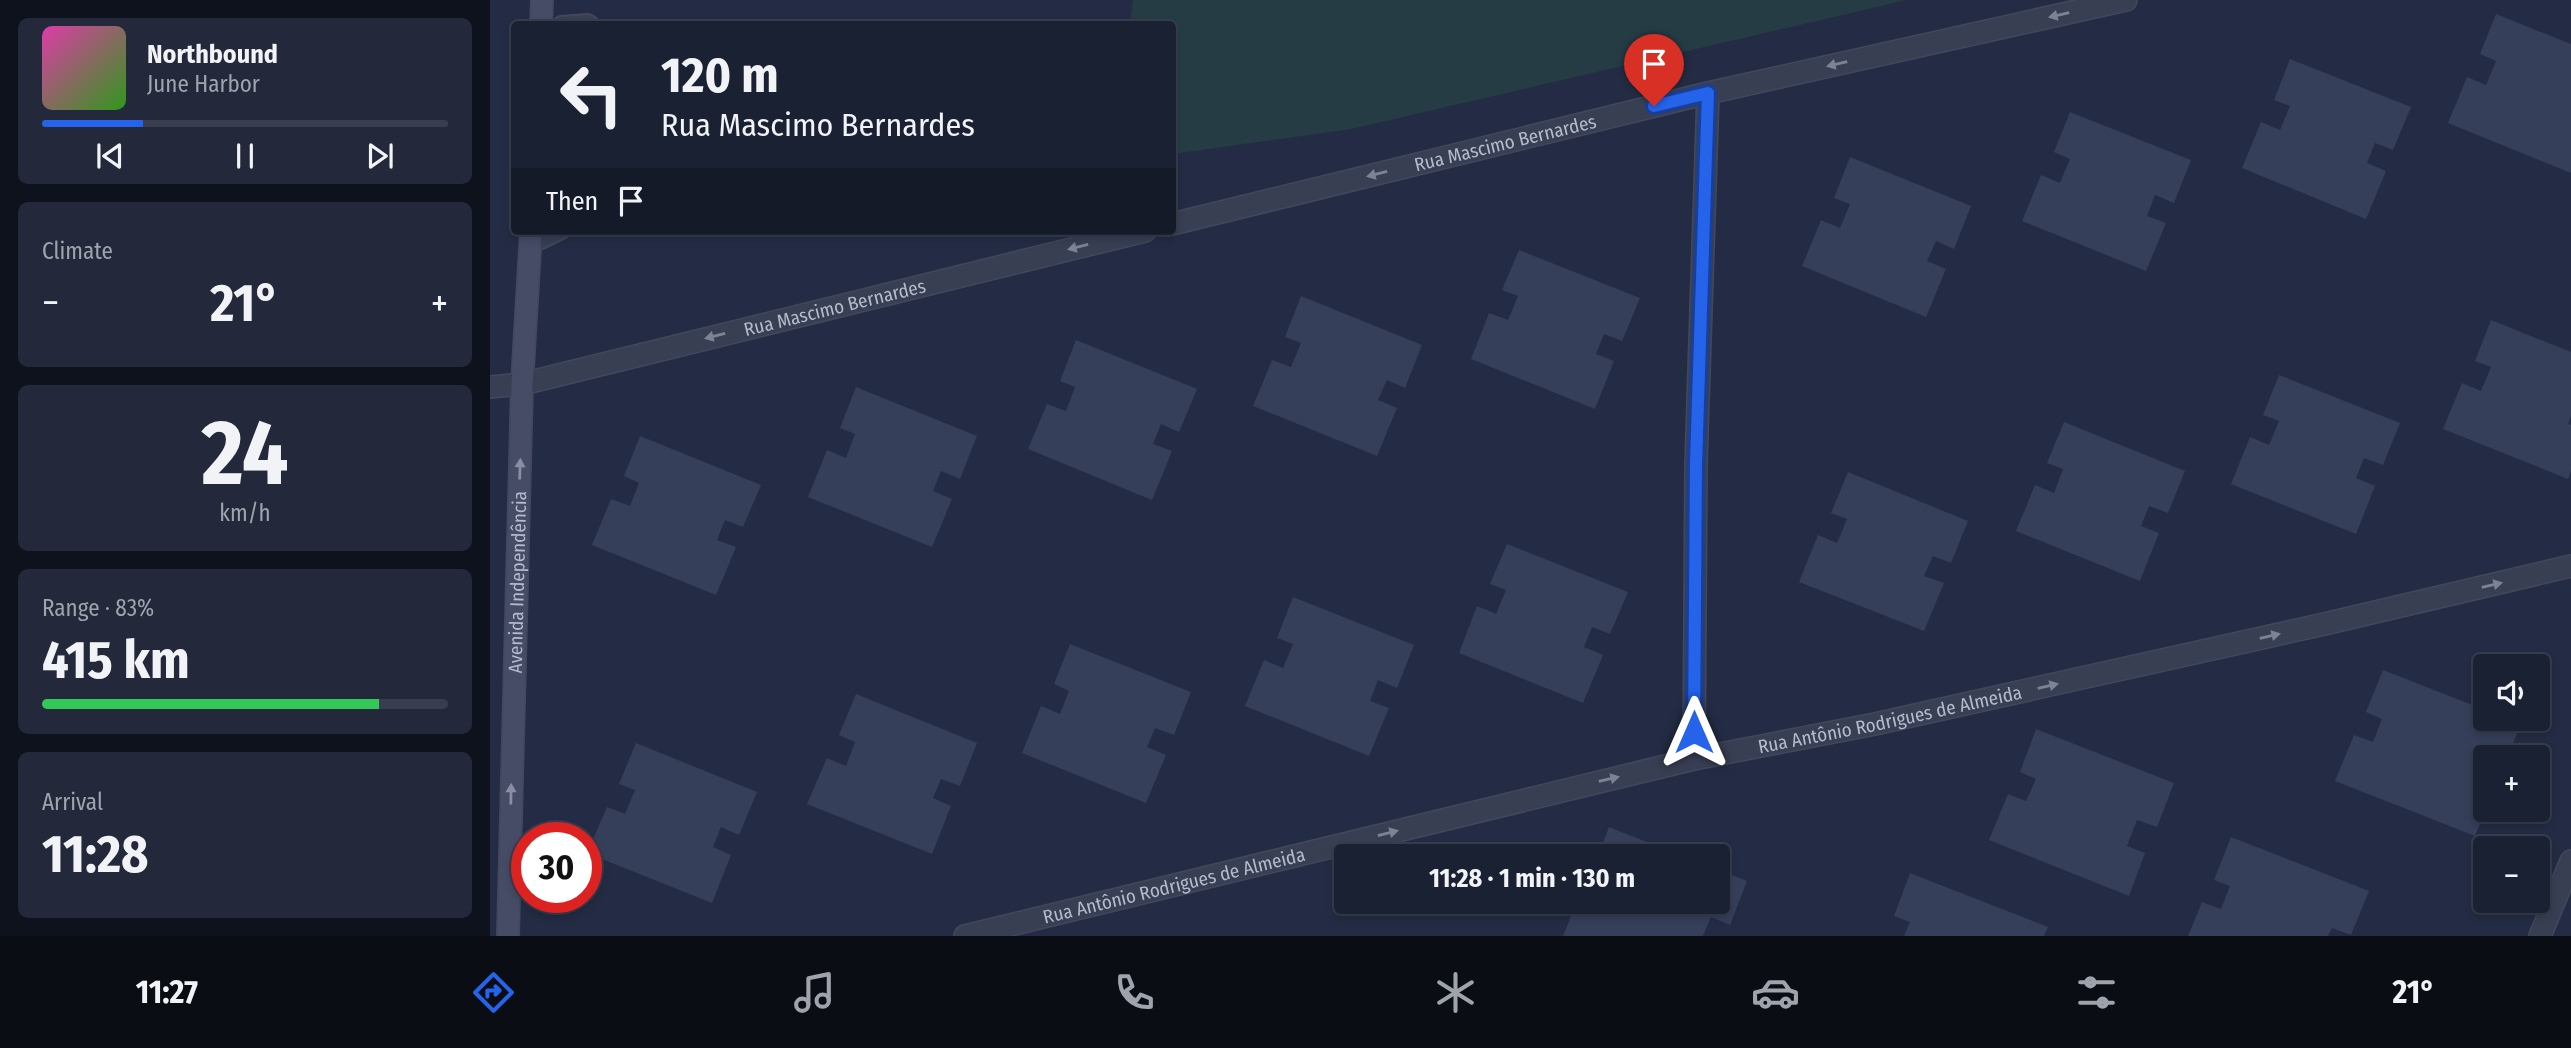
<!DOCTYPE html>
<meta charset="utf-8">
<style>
:root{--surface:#1a2133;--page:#23293b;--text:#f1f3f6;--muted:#9fa3ac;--line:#383e4e;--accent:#2563eb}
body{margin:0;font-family:"Fira Sans Condensed",sans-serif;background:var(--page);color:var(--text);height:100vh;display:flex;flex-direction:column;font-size:26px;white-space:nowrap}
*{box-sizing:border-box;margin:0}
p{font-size:23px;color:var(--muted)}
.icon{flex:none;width:38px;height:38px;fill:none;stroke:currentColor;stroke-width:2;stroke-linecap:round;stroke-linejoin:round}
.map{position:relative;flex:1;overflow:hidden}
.panel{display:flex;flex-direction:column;gap:18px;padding:18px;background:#0e121c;width:490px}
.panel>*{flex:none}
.banner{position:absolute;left:21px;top:21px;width:665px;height:214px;border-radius:7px;box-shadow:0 4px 10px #0003,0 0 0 2px var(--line);background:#1a2133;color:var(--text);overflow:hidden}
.tools{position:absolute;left:1983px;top:654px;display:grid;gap:14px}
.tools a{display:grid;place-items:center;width:77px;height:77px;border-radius:7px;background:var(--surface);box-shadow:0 4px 10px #0003,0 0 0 2px var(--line);font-size:35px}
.speed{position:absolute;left:21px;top:822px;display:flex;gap:14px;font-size:35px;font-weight:700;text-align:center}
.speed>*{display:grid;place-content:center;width:91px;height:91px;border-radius:50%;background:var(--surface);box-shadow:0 4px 10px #0003,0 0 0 2px var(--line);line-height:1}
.speed .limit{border:10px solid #d22;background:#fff;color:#111}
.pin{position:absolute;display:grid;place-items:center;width:60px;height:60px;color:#fff;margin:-72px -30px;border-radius:50% 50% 50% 0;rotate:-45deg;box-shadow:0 0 7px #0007}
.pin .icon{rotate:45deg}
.me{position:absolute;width:77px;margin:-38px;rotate:0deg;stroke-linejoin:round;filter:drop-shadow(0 0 5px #0008)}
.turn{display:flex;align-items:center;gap:24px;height:147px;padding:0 35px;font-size:32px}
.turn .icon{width:91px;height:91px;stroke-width:2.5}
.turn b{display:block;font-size:49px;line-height:60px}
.then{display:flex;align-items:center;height:66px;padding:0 35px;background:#0003;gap:14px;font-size:26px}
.big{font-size:52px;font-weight:700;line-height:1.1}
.panel .widget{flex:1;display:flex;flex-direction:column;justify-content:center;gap:10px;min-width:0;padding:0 24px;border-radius:10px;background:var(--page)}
.panel .dial{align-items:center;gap:0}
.dial b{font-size:91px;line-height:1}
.song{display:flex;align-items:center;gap:21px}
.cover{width:84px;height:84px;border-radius:10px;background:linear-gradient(135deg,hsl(320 70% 55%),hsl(110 70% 35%))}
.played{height:7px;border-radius:4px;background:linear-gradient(90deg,var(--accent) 25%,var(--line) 25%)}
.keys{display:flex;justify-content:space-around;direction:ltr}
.heat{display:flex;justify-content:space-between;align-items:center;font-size:38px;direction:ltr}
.charge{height:10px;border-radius:5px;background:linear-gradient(90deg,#34c759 83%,var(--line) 0)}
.trip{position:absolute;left:844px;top:844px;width:396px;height:70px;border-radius:7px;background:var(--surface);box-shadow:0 4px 10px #0003,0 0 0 2px var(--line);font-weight:700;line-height:70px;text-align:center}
.menu{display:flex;height:112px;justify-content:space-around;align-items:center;background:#0a0d14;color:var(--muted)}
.menu .icon{width:49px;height:49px}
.menu .current{color:var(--accent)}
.menu b{font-size:32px;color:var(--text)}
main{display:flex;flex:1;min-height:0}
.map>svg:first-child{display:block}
.green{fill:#263c44}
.building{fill:#353f5a}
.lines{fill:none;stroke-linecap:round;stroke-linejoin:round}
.service-casing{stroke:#42475c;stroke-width:18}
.minor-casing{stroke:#42475c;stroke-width:24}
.secondary-casing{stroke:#42475c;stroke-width:24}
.service{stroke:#383f53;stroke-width:14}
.minor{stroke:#383f53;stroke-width:21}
.secondary{stroke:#464c66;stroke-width:21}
.oneway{fill:#7d8396}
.oneway2{fill:#898ea4}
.route-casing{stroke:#184099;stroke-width:18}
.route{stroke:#2563eb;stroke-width:12}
.labels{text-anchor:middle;stroke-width:7;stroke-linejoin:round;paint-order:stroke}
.street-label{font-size:19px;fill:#b5bacd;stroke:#1d2338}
</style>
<main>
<section class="panel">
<div class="widget">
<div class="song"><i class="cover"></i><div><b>Northbound</b><p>June Harbor</p></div></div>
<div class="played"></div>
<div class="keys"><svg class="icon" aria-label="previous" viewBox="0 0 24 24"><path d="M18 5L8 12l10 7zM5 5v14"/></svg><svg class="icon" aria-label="pause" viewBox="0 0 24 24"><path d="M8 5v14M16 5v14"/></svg><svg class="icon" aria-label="next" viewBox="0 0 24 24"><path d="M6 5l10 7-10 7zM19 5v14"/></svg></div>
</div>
<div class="widget"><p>Climate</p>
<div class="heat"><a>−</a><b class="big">21°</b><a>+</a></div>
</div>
<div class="widget dial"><b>24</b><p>km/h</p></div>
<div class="widget"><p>Range · 83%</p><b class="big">415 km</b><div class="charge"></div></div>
<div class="widget"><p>Arrival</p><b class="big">11:28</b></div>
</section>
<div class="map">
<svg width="2081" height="936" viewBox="0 0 2081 936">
<rect width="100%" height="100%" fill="#232c44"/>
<path class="green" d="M643,0H1417L861,129L683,154L682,24H640Z"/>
<g class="building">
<path d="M2006,14L2081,44V173L1958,123L1977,77L1996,85L2006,61L1990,54Z"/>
<path d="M1800,59L1921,107L1903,150L1885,143L1877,163L1896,171L1876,219L1752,168L1771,122L1790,130L1800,106L1784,100Z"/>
<path d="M1580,112L1701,160L1684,203L1665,195L1657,216L1676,223L1656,271L1532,221L1551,175L1570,183L1580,159L1564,152Z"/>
<path d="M1360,157L1481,206L1464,249L1446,241L1437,261L1456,269L1436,317L1312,266L1331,220L1350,228L1360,204L1344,198Z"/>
<path d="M1029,250L1150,298L1132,341L1114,334L1106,354L1124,361L1105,409L981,359L999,313L1018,320L1028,296L1012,290Z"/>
<path d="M811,296L932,345L915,388L897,380L888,400L907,408L887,456L763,406L782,360L801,367L811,343L795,337Z"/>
<path d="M2001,320L2081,352V416L2078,424L2081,425V471L2078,479L1953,429L1972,383L1991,391L2001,367L1985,361Z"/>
<path d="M586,340L707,389L689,432L671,424L663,444L682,451L662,500L538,449L557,404L576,411L585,387L570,381Z"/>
<path d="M1789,375L1910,423L1893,465L1874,458L1866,478L1885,486L1866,534L1741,484L1760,437L1779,445L1789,421L1773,415Z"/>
<path d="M366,387L487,436L470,479L451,471L443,491L462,499L442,547L318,497L337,450L356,458L365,434L350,428Z"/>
<path d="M1574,422L1695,471L1678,513L1659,506L1651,526L1669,533L1650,581L1526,531L1545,485L1564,493L1573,469L1557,463Z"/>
<path d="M150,436L271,485L253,527L235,520L227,540L246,547L226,595L102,545L121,499L140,506L149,483L134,476Z"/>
<path d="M1358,472L1478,521L1461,563L1443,556L1434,576L1454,583L1434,631L1309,582L1328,535L1347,543L1357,519L1341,513Z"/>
<path d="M1017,544L1138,592L1120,634L1102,627L1094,647L1113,655L1093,703L969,653L987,606L1006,614L1016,590L1000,584Z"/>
<path d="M803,597L924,645L907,688L888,680L880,701L899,708L879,756L755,706L774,660L793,668L803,644L787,638Z"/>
<path d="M580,644L701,692L684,735L665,728L657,747L676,755L656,803L532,753L551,706L570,714L579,691L564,684Z"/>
<path d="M1893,670L1995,710V719H2019L2031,724L2017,758H1995L1983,786L1995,790V811L1985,836L1845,781L1864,735L1883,742L1892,719L1876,712Z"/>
<path d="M366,694L487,743L470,786L451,779L443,798L461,806L442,854L317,804L337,758L356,766L365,742L349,735Z"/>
<path d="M1546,729L1684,783L1667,827L1647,820L1637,846L1655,853L1639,896L1499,840L1518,794L1536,801L1546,779L1530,772Z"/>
<path d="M146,743L267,792L249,835L231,827L223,847L241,855L222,903L97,853L117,807L135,814L145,790L129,784Z"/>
<path d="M1119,827L1192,856H1108Z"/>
<path d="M1741,837L1879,891L1861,935L1842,928L1838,936H1698L1712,902L1731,909L1740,886L1724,880Z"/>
<path d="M1227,869L1257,881L1240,925L1221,917L1213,936H1073L1087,901H1227Z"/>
<path d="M1420,873L1558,927L1554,936H1414L1420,922L1404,916Z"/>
</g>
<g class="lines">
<g class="service-casing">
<g id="service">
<path d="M71,24L98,22L101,24"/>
<path d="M41,246L72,231"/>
</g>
</g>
<g class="minor-casing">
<g id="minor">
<path id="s1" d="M682,224L1218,93L1636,0"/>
<path id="s2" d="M0,387L32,384L655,231"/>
<path d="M1204,759L1206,464L1218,93"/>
<path id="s3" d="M475,936L1204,759L1385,724L1830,625L2081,566"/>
<path d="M2050,936L2081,861"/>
</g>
</g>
<g class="secondary-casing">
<g id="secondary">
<path d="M51,24L52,0"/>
<path id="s4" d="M18,936L32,384L41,231"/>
</g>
</g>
<use href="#service" class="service"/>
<use href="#minor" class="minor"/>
<use href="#secondary" class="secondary"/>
</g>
<defs><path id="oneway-solid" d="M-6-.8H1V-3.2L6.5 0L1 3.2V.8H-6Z" transform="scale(1.75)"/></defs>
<g class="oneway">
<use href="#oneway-solid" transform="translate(1569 15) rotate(167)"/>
<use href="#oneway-solid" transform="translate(1347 64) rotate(167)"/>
<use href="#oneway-solid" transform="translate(887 174) rotate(166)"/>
<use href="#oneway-solid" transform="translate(588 247) rotate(166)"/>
<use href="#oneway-solid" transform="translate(225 336) rotate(166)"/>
<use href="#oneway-solid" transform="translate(2002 585) rotate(-13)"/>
<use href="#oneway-solid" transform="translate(1780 636) rotate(-13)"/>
<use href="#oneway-solid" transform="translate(1558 686) rotate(-13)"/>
<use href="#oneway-solid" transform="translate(1119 779) rotate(-13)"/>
<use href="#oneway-solid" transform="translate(898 833) rotate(-14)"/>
</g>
<g class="oneway2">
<use href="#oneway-solid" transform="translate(30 469) rotate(-88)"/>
<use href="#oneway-solid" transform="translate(21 794) rotate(-89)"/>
</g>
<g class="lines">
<g class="route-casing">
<path id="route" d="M1164,106L1218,93L1206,464L1204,732"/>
</g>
<use href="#route" class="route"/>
</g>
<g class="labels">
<g class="street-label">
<text dy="7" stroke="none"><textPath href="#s1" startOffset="343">Rua Mascimo Bernardes</textPath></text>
<text dy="7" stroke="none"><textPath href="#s2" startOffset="354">Rua Mascimo Bernardes</textPath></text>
<text dy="7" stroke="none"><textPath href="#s4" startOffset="354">Avenida Independência</textPath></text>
<text dy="7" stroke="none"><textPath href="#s3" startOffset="950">Rua Antônio Rodrigues de Almeida</textPath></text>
<text dy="7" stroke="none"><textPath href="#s3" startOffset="215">Rua Antônio Rodrigues de Almeida</textPath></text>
</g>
</g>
</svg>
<div class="tools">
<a><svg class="icon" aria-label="sound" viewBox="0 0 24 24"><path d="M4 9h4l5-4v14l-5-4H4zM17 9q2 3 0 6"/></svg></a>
<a>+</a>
<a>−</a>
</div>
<div class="speed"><div class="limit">30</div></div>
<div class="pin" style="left:1164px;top:106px;background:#d93025"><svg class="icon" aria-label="arrive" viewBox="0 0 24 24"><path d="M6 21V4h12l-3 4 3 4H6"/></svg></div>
<svg class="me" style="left:1204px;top:732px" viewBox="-20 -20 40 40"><path d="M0-17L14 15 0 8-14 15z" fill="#2563eb" stroke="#fff" stroke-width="4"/></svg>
<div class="trip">11:28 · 1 min · 130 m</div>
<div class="banner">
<div class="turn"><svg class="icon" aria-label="left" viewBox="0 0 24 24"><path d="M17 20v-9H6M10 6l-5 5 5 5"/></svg><div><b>120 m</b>Rua Mascimo Bernardes</div></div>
<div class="then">Then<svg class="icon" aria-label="arrive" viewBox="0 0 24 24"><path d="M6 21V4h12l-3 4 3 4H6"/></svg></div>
</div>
</div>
</main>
<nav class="menu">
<b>11:27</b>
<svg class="icon current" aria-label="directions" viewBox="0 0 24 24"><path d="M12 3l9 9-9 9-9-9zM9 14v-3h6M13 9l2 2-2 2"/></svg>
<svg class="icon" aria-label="music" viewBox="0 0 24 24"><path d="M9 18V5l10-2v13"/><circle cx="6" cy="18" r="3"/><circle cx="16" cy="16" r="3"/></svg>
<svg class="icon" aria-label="phone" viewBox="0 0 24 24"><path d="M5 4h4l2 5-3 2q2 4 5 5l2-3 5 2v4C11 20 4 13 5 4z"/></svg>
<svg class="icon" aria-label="climate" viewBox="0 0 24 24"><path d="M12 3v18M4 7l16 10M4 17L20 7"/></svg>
<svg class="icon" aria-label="car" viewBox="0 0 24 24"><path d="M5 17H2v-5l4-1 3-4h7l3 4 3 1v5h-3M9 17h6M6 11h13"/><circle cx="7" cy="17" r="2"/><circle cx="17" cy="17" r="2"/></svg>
<svg class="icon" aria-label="filters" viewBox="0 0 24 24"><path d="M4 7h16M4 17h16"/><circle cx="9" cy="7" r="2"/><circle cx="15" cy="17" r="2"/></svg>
<b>21°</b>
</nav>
